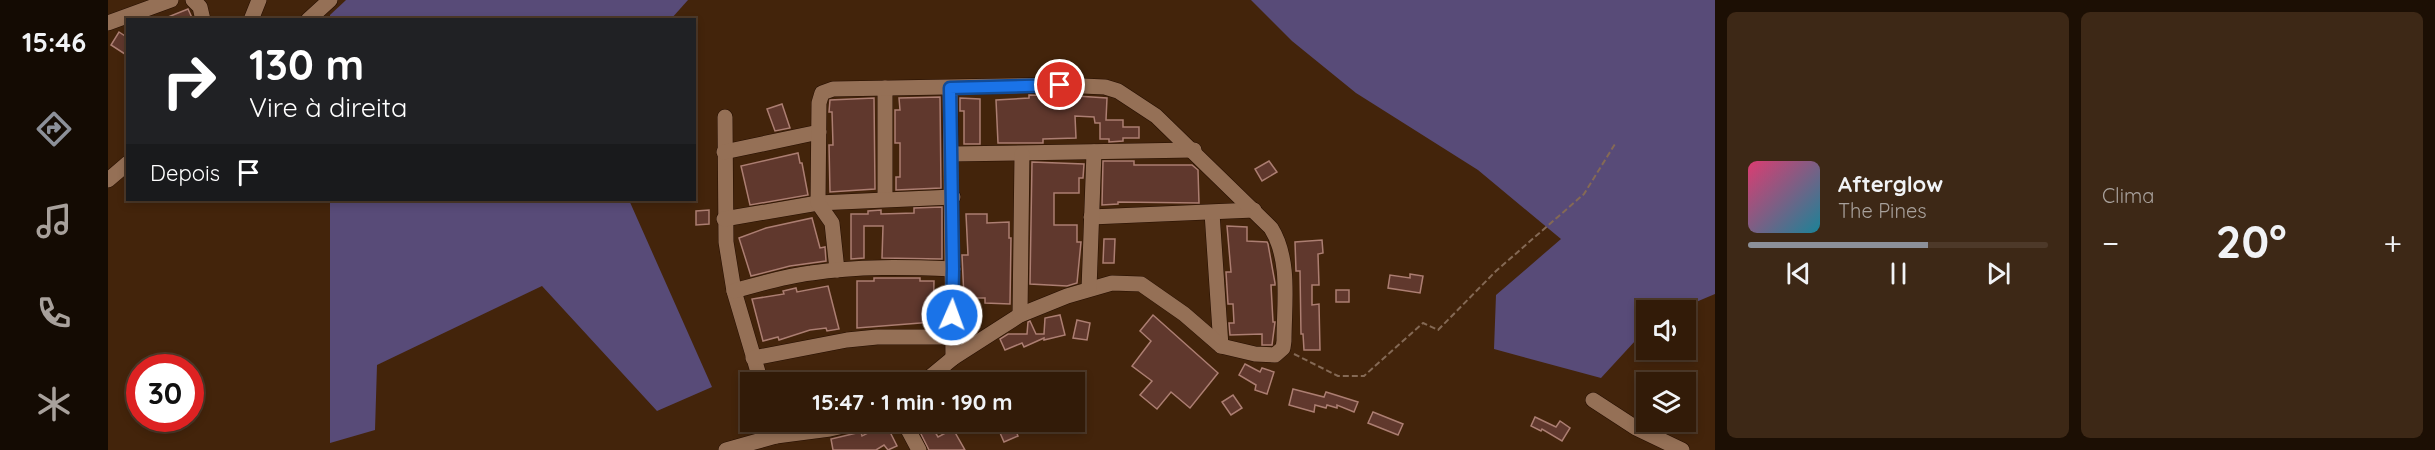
<!DOCTYPE html>
<html lang="pt">
<meta charset="utf-8">
<style>
:root{--surface:#321b08;--page:#3d2816;--text:#f1f3f6;--muted:#a8a19c;--line:#4d3929;--accent:#8c9099}
body{margin:0;font-family:Quicksand,sans-serif;background:var(--page);color:var(--text);height:100vh;display:flex;flex-direction:column;font-size:22px;white-space:nowrap}
*{box-sizing:border-box;margin:0}
p{font-size:20px;color:var(--muted)}
.icon{flex:none;width:33px;height:33px;fill:none;stroke:currentColor;stroke-width:2;stroke-linecap:round;stroke-linejoin:round}
.map{position:relative;flex:1;overflow:hidden}
.sheet{display:flex;flex-direction:column;gap:12px;padding:12px;background:#1c0f04;width:720px}
.sheet>*{flex:none}
.banner{position:absolute;left:18px;top:18px;width:570px;height:183px;border-radius:0px;box-shadow:0 3px 9px #0003,0 0 0 2px var(--line);background:#202124;color:#fff;overflow:hidden}
.tools{position:absolute;left:1528px;top:300px;display:grid;gap:12px}
.tools a{display:grid;place-items:center;width:60px;height:60px;border-radius:0px;background:var(--surface);box-shadow:0 3px 9px #0003,0 0 0 2px var(--line);font-size:30px}
.speed{position:absolute;left:18px;top:354px;display:flex;gap:12px;font-size:30px;font-weight:700;text-align:center}
.speed>*{display:grid;place-content:center;width:78px;height:78px;border-radius:50%;background:var(--surface);box-shadow:0 3px 9px #0003,0 0 0 2px var(--line);line-height:1}
.speed .limit{border:9px solid #d22;background:#fff;color:#111}
.pin{position:absolute;display:grid;place-items:center;width:51px;height:51px;color:#fff;margin:-26px;border:3px solid #fff;border-radius:50%;box-shadow:0 2px 6px #0007}
.me{position:absolute;width:66px;margin:-33px;rotate:2deg;stroke-linejoin:round;filter:drop-shadow(0 0 4px #0008)}
.turn{display:flex;align-items:center;gap:21px;height:126px;padding:0 24px;font-size:27px}
.turn .icon{width:78px;height:78px;stroke-width:2.5}
.turn b{display:block;font-size:42px;line-height:51px}
.then{display:flex;align-items:center;height:57px;padding:0 24px;background:#0003;gap:12px;font-size:22px}
.big{font-size:45px;font-weight:700;line-height:1.1}
.sheet .tile{flex:1;display:flex;flex-direction:column;justify-content:center;gap:9px;min-width:0;padding:0 21px;border-radius:9px;background:var(--page)}
.song{display:flex;align-items:center;gap:18px}
.cover{width:72px;height:72px;border-radius:9px;background:linear-gradient(135deg,hsl(340 70% 55%),hsl(190 70% 35%))}
.played{height:6px;border-radius:3px;background:linear-gradient(90deg,var(--accent) 60%,var(--line) 60%)}
.keys{display:flex;justify-content:space-around;direction:ltr}
.heat{display:flex;justify-content:space-between;align-items:center;font-size:33px;direction:ltr}
.sheet .tiles{flex:1;display:grid;gap:12px;grid-template-columns:repeat(2,1fr)}
.trip{position:absolute;left:632px;top:372px;width:345px;height:60px;border-radius:0px;background:var(--surface);box-shadow:0 3px 9px #0003,0 0 0 2px var(--line);font-weight:700;line-height:60px;text-align:center}
main{display:flex;flex:1;min-height:0}
.dock{display:flex;flex-direction:column;width:108px;justify-content:space-around;align-items:center;background:#140b03;color:var(--muted)}
.dock .icon{width:42px;height:42px}
.dock .current{color:var(--accent)}
.dock b{font-size:27px;color:var(--text)}
.map>svg:first-child{display:block}
.green{fill:#584b78}
.building{fill:#60382d;stroke:#ac7e72;stroke-width:1.5}
.lines{fill:none;stroke-linecap:round;stroke-linejoin:round}
.minor-casing{stroke:#250e00;stroke-width:16}
.path{stroke:#846955;stroke-width:2;stroke-dasharray:6 3;stroke-linecap:butt}
.minor{stroke:#957056;stroke-width:15}
.route-casing{stroke:#114b97;stroke-width:15}
.route{stroke:#1a73e8;stroke-width:10}
</style>
<main>
<nav class="dock">
<b>15:46</b>
<svg class="icon current" aria-label="directions" viewBox="0 0 24 24"><path d="M12 3l9 9-9 9-9-9zM9 14v-3h6M13 9l2 2-2 2"/></svg>
<svg class="icon" aria-label="music" viewBox="0 0 24 24"><path d="M9 18V5l10-2v13"/><circle cx="6" cy="18" r="3"/><circle cx="16" cy="16" r="3"/></svg>
<svg class="icon" aria-label="phone" viewBox="0 0 24 24"><path d="M5 4h4l2 5-3 2q2 4 5 5l2-3 5 2v4C11 20 4 13 5 4z"/></svg>
<svg class="icon" aria-label="climate" viewBox="0 0 24 24"><path d="M12 3v18M4 7l16 10M4 17L20 7"/></svg>
</nav>
<div class="map">
<svg width="1607" height="450" viewBox="0 0 1607 450">
<rect width="100%" height="100%" fill="#43240b"/>
<g class="green">
<path d="M238,0H580L563,19H222V15Z"/>
<path d="M1143,0H1607V294L1569,310H1539V328L1493,378L1386,349L1388,295L1453,239L1370,170L1248,93L1184,41Z"/>
<path d="M222,200H521L604,387L549,411L434,286L269,365L267,430L222,443Z"/>
</g>
<g class="building">
<path d="M80,9L85,20H55V19Z"/>
<path d="M11,32L20,38V56L3,45Z"/>
<path d="M921,95L949,96V99H969V96L999,98L998,120H1015V127H1031V138H1015V141L1001,142V139H992V123H987L986,117L967,116L968,138L935,139V143H890L888,100L921,98Z"/>
<path d="M832,97L833,188L788,190V177H792V143H787V110H792L791,98Z"/>
<path d="M766,98L767,189L722,192L721,145H725L724,112H721L722,100Z"/>
<path d="M852,98L872,99V144H856V111H852Z"/>
<path d="M674,104L682,128L667,131L659,109Z"/>
<path d="M690,153L692,163H694L700,195L642,205L633,166Z"/>
<path d="M995,161H1026V165H1084L1090,170L1091,203L1010,202V204L994,205Z"/>
<path d="M1161,161L1169,172L1154,181L1147,169Z"/>
<path d="M924,162L976,164L975,178H971V193H946V225H969V242H973L969,283L959,286L922,284Z"/>
<path d="M834,207V259L774,258L775,226H756V258L743,259V214H760V211L773,210V214L806,213V208Z"/>
<path d="M601,210V224L588,225V211Z"/>
<path d="M858,214H879V223L901,222V238H903L902,304L877,303V298H856L854,255H860Z"/>
<path d="M704,218L712,248L717,247L718,261L682,266L643,276L631,238L658,228Z"/>
<path d="M1119,226L1139,227V241L1159,242L1160,244L1167,283V285H1163L1165,322H1167L1164,345H1154V334L1122,335L1121,323H1126L1125,304H1120L1118,272H1123Z"/>
<path d="M996,239H1007L1006,263H995Z"/>
<path d="M1214,240L1215,253L1210,254L1211,285H1204V305L1211,304L1212,350H1196L1195,334H1193L1192,271H1188L1187,242Z"/>
<path d="M1302,274L1315,276L1312,293L1280,288L1282,275L1302,278Z"/>
<path d="M766,278H812V281H826L825,322L749,328V281H766Z"/>
<path d="M720,286L731,329L719,331L718,328L702,330L671,340L670,337L655,341L644,299L676,294L675,291L688,288L689,292Z"/>
<rect x="1228" y="290" width="13" height="12"/>
<path d="M952,315L957,335L936,340V338L916,347L914,343L897,350L892,339L900,334H919L920,322L922,321L928,334H936L937,318Z"/>
<path d="M1045,315L1110,373L1082,408L1063,392L1049,409L1032,395L1044,381L1024,366L1043,341L1032,331Z"/>
<path d="M969,320L982,323L979,340L965,338Z"/>
<path d="M1137,364L1152,372L1154,368L1166,372L1159,394L1147,390L1148,385L1131,375Z"/>
<path d="M852,371L861,382H837Z"/>
<path d="M1185,389L1216,397L1218,392L1250,402L1246,412L1229,405V408L1219,405L1218,408L1207,405L1206,412L1181,405Z"/>
<path d="M1125,395L1134,408L1123,415L1114,402Z"/>
<path d="M1265,412L1295,424L1290,435L1260,423Z"/>
<path d="M1427,417L1448,427L1452,421L1462,428L1454,441L1434,429L1433,431L1423,426Z"/>
<path d="M807,422H821L830,437L845,429L857,450H821Z"/>
<path d="M899,422H904L910,436L896,442L889,426Z"/>
<path d="M778,424L789,446L780,450L776,445L768,450H725L723,439L753,432L754,436Z"/>
</g>
<g class="lines">
<g class="minor-casing">
<g id="minor">
<path d="M85,0L92,7L95,20"/>
<path d="M143,20L151,0"/>
<path d="M200,20L222,0"/>
<path d="M0,23L63,0"/>
<path d="M777,88V198"/>
<path d="M842,88L845,358"/>
<path d="M617,117L618,242L626,291L653,382"/>
<path d="M616,152L711,132"/>
<path d="M844,154L1086,150"/>
<path d="M0,180L20,163"/>
<path d="M1104,213L1113,346"/>
<path d="M983,217L1146,210"/>
<path d="M616,219L710,203L845,197"/>
<path d="M729,270L724,223L710,203L711,103L714,93L725,89L952,85L997,87L1010,91L1048,116L1163,228C1183,260 1176,304 1176,341L1175,348L1167,355L1147,354L1113,346L1076,314L1033,284L1004,283L959,296L912,315L845,358L816,382"/>
<path d="M981,289L986,152"/>
<path d="M626,291C651,284 677,276 703,273C750,266 797,267 845,269"/>
<path d="M912,315L914,154"/>
<path d="M645,358L739,340L769,337H843"/>
<path d="M1485,400L1528,428L1574,450"/>
<path d="M664,422L668,436"/>
<path d="M796,422L811,450"/>
<path d="M618,450L668,436L722,429L754,422"/>
</g>
</g>
<path class="path" d="M1186,354L1230,376H1256L1315,323L1330,330L1388,271L1476,194L1507,144"/>
<use href="#minor" class="minor"/>
</g>
<g class="lines">
<g class="route-casing">
<path id="route" d="M844,315L845,269L842,88L952,85"/>
</g>
<use href="#route" class="route"/>
</g>
</svg>
<div class="tools">
<a><svg class="icon" aria-label="sound" viewBox="0 0 24 24"><path d="M4 9h4l5-4v14l-5-4H4zM17 9q2 3 0 6"/></svg></a>
<a><svg class="icon" aria-label="layers" viewBox="0 0 24 24"><path d="M12 4l9 5-9 5-9-5zM3 14l9 5 9-5"/></svg></a>
</div>
<div class="speed"><div class="limit">30</div></div>
<div class="pin" style="left:952px;top:85px;background:#d93025"><svg class="icon" aria-label="arrive" viewBox="0 0 24 24"><path d="M6 21V4h12l-3 4 3 4H6"/></svg></div>
<svg class="me" style="left:844px;top:315px" viewBox="-20 -20 40 40"><circle r="17" fill="#1a73e8" stroke="#fff" stroke-width="3"/><path d="M0-11L8 9 0 5-8 9z" fill="#fff"/></svg>
<div class="trip">15:47 · 1 min · 190 m</div>
<div class="banner">
<div class="turn"><svg class="icon" aria-label="right" viewBox="0 0 24 24"><path d="M7 20v-9h11M14 6l5 5-5 5"/></svg><div><b>130 m</b>Vire à direita</div></div>
<div class="then">Depois<svg class="icon" aria-label="arrive" viewBox="0 0 24 24"><path d="M6 21V4h12l-3 4 3 4H6"/></svg></div>
</div>
</div>
<section class="sheet">
<div class="tiles">
<div class="tile">
<div class="song"><i class="cover"></i><div><b>Afterglow</b><p>The Pines</p></div></div>
<div class="played"></div>
<div class="keys"><svg class="icon" aria-label="previous" viewBox="0 0 24 24"><path d="M18 5L8 12l10 7zM5 5v14"/></svg><svg class="icon" aria-label="pause" viewBox="0 0 24 24"><path d="M8 5v14M16 5v14"/></svg><svg class="icon" aria-label="next" viewBox="0 0 24 24"><path d="M6 5l10 7-10 7zM19 5v14"/></svg></div>
</div>
<div class="tile"><p>Clima</p>
<div class="heat"><a>−</a><b class="big">20°</b><a>+</a></div>
</div>
</div>
</section>
</main>
